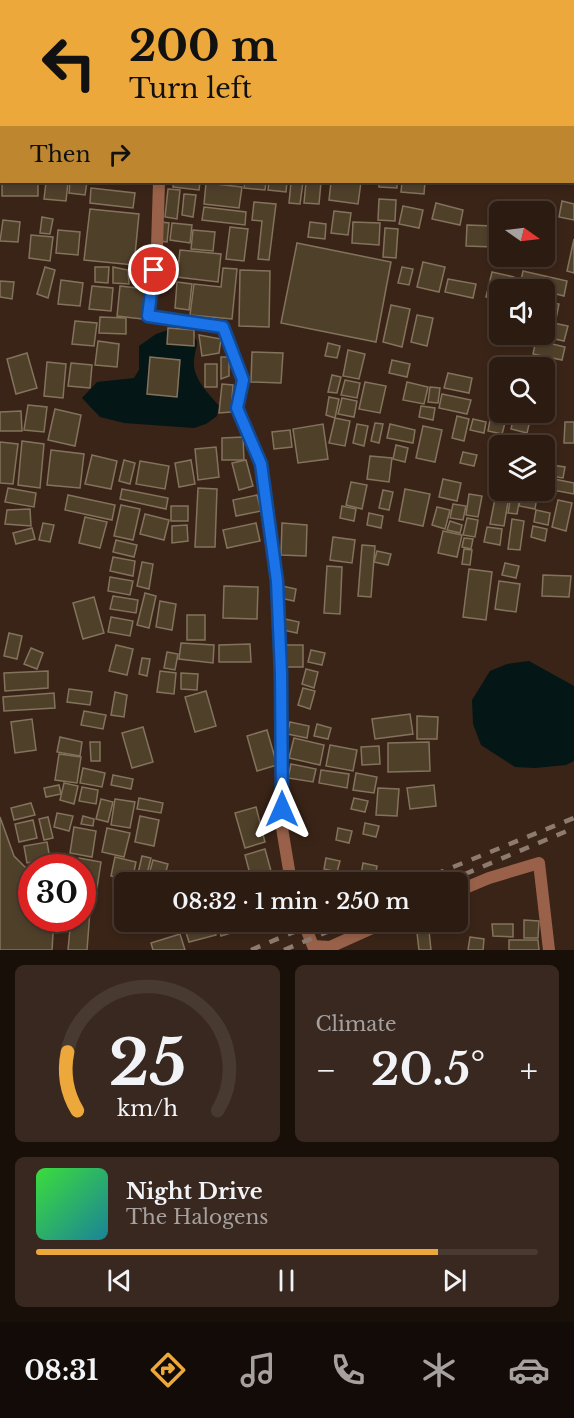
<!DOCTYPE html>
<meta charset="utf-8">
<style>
:root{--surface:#2c1b11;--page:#38281f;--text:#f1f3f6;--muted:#a6a19f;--line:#483931;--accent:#eda83b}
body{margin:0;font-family:"Libre Baskerville",serif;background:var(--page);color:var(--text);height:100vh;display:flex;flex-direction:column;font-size:22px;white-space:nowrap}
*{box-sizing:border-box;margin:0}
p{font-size:20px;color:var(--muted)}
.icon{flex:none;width:33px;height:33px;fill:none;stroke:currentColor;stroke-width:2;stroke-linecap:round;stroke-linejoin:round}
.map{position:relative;height:950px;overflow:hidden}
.side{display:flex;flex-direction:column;gap:15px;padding:15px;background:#180f09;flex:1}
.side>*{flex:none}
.banner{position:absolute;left:0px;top:0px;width:574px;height:183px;box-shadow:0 3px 9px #0003,0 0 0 2px var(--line);background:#eda83b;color:#111;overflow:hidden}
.needle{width:39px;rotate:104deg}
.buttons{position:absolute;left:489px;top:201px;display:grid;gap:12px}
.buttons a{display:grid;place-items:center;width:66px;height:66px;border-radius:9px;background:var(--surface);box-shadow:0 3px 9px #0003,0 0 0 2px var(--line);font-size:30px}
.speed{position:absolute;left:18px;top:854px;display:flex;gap:12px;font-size:30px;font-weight:700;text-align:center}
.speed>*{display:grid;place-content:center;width:78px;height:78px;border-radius:50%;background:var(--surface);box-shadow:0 3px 9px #0003,0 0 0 2px var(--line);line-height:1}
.speed .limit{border:9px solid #d22;background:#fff;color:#111}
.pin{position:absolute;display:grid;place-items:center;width:51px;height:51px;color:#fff;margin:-26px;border:3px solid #fff;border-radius:50%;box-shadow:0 2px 6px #0007}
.me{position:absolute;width:66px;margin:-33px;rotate:0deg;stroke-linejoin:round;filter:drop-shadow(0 0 4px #0008)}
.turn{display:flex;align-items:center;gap:21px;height:126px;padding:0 30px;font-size:27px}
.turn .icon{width:78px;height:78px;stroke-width:2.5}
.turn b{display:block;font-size:42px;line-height:51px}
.then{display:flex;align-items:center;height:57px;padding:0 30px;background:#0003;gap:12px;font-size:22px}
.big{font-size:45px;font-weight:600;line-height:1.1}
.side .card{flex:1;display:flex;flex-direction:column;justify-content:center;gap:9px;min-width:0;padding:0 21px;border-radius:9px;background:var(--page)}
.side .dial{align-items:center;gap:0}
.dial svg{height:156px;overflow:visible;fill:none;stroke:var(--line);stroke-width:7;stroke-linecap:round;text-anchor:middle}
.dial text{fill:var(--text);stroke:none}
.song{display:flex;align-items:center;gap:18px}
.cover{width:72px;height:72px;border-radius:9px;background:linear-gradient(135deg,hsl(120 70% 55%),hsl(190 70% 35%))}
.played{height:6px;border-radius:3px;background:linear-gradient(90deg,var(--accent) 80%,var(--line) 80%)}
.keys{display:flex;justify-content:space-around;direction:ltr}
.heat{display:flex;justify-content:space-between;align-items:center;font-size:33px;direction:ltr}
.side .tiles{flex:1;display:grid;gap:15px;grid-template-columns:1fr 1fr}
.card:last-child{grid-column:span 2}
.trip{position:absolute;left:114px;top:872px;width:354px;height:60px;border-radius:9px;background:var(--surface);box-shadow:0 3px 9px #0003,0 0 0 2px var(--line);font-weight:600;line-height:60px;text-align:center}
.menu{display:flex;height:96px;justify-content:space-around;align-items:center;background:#120b07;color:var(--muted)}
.menu .icon{width:42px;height:42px}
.menu .current{color:var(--accent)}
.menu b{font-size:27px;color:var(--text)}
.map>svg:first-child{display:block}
.water{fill:#041616}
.building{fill:#4f402a;stroke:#84735c;stroke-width:1.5}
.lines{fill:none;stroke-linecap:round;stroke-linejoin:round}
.minor{stroke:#996149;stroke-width:12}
.trunk{stroke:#f3b69c;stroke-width:16}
.rail{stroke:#8e7b70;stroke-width:4.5;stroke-dasharray:10 10;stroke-linecap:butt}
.route-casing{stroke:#114b97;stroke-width:15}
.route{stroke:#1a73e8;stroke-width:10}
</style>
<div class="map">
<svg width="574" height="950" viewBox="0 0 574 950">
<rect width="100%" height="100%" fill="#3a2417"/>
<g class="water">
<path d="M171,329C216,338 187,346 196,374C200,386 211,396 219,406L217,416L206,424L194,428L124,423L100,417L82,398L97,382L134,378L139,370V346L156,334Z"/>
<path d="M529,661L574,686V761L566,765L535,768L515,767L481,745L473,724L472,700L490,671L507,664Z"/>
</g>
<g class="building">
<rect x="2" y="182" width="36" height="14"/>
<path d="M46,182H68L66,201L44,199Z"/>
<path d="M70,182H87L85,195L69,193Z"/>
<path d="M174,182H200L199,190L173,187Z"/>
<path d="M245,182H266L265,190L244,188Z"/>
<path d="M269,182H287L286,192L268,190Z"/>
<path d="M291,182H303L300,204L289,203Z"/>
<path d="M306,182H321L319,204L304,203Z"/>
<path d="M331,182H361L358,204L329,200Z"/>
<path d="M379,182H397V188L379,187Z"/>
<path d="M402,182H425L424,194L401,192Z"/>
<path d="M206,183L242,187L239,208L204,204Z"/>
<path d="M91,188L135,193L133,208L90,203Z"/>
<path d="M168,189L180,190L177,219L165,217Z"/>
<path d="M184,194L196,195L193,217L182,215Z"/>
<path d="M379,199L396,200L395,221L378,220Z"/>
<path d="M562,201L574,204V220L559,217Z"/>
<path d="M254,202L276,204L269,260L258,259L262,221L252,220Z"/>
<path d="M436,203L463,210L460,225L432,219Z"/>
<path d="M403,206L423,210L419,228L399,224Z"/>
<path d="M204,207L246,212L245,225L202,220Z"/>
<path d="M90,209L139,214L134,265L84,260Z"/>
<path d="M334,211L351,213L348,235L331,233Z"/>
<path d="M42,217L53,219L50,234L40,233Z"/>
<path d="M3,220L20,222L18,242L0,241Z"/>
<path d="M161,222L169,223L167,242L159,241Z"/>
<path d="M310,222L326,224L325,239L308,237Z"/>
<path d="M353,222L380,223L379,245L352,243Z"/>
<path d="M172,223L192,225L190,243L170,240Z"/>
<path d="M467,225L494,226V247L466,246Z"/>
<path d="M230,227L248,229L244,261L226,259Z"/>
<path d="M385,228L398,229L396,258L383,257Z"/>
<path d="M58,230L80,232L78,255L56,253Z"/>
<path d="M193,230L215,232L213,251L191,249Z"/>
<path d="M31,235L53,237L50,261L29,258Z"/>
<path d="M496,235H500V256H495Z"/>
<path d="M574,239V273L567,271Z"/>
<path d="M297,243L391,262L376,342L281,323Z"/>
<path d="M180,250L221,254L218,282L177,277Z"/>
<path d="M157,258L173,259L170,284L155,283Z"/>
<path d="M423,262L445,267L439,292L417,287Z"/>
<path d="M45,267L55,270L48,298L37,294Z"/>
<path d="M95,267H109L108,283L95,282Z"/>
<path d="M113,267L128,270L129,284L113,283Z"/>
<path d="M402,267L413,269L409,285L398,283Z"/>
<path d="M223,268L237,269L232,319L190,315L194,284L221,287Z"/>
<path d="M240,270L270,271L269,327L239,326Z"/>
<path d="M523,271L567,281L564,296L544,291V290L520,286Z"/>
<path d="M492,272L514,277L511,290H500V300L486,297Z"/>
<path d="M448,279L476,284L473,298L445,292Z"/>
<path d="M61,280L83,283L80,306L58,304Z"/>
<path d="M0,281L14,282L12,299L0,297Z"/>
<path d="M177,282L192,284L189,310L175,308Z"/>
<path d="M92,286L113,288L111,311L89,309Z"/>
<path d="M120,286L146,289L142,319L117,316Z"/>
<path d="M544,301L559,304L556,319L544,317Z"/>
<path d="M391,305L410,309L402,347L383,342Z"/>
<path d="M417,315L433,318L427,346L411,342Z"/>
<path d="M100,317L126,318V334L99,333Z"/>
<path d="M75,321L97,323L94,346L72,344Z"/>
<path d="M544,321L568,326L564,341L537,335L544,334Z"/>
<path d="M168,328L194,330V346L167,344Z"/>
<path d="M199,335L221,339L219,353L202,356Z"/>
<path d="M536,340L565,347L562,360L533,354Z"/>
<path d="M98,341L119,344L117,367L95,365Z"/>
<path d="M328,343L340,346L337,358L325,356Z"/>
<path d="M348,350L365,354L359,379L343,376Z"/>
<path d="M252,352L283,353L281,383L251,382Z"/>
<path d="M27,353L37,388L16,394L7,359Z"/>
<path d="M522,356L540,360L538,366L520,362Z"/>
<path d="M150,357L180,360L177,397L147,394Z"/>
<path d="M221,357H229V376L221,379Z"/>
<path d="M392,360L410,364L407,377L389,373Z"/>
<path d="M47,362L66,364L63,398L44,396Z"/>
<path d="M71,363L92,365L90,388L68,386Z"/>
<rect x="205" y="364" width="12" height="23"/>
<path d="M448,373L472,378L469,393L444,388Z"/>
<path d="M332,375L341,377L337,393L328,392Z"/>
<path d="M345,380L360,383L357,398L341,395Z"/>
<path d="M365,382L386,386L380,413L359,409Z"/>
<path d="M407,382L428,387L424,404L403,400Z"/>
<path d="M222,384L233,385L231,412L219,413Z"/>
<path d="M430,387L440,388L438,403L428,402Z"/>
<path d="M442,394L471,400L467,414L439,408Z"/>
<path d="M329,397L339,399L335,418L326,415Z"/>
<path d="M342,398L357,401L354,417L338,414Z"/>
<path d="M28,405L47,407L44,432L24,430Z"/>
<path d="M421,406L435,408L433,420L419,417Z"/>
<path d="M55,409L81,415L75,446L48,440Z"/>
<path d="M21,411L22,431H0V412Z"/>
<path d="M515,412H532L527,433L511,429Z"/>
<path d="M457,416L469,419L464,441L452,438Z"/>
<path d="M335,418L350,421L345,446L329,443Z"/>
<path d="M473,419L486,422L484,433L470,430Z"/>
<path d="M490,420L505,423L502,434L488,431Z"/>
<path d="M565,422H574V443H564Z"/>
<path d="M375,423L383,424L379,443L371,441Z"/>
<path d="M323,424L328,459L298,463L293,429Z"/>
<path d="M357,424L368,426L364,446L353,443Z"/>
<path d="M390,424L415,430L413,443L387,438Z"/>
<path d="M423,426L442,430L435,462L416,458Z"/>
<path d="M290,430L292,447L274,449L272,432Z"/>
<path d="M501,435L515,438L513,446H499Z"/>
<path d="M243,437L244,460H222V438Z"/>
<path d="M22,441L44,444L40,488L18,485Z"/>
<path d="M0,442L18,444L13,484L0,483Z"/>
<path d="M396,445L408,448L405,462L393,459Z"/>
<path d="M216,447L219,477L198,480L195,449Z"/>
<path d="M51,450L84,454L80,488L47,485Z"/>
<path d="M463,452L477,455L474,466L460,463Z"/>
<path d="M92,455L117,461L111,489L85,484Z"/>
<path d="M370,456L392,458L389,482L367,479Z"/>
<path d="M124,460L135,463L130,484L119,481Z"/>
<path d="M191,460L195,484L179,487L175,463Z"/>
<path d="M246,460L253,486L239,490L232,463Z"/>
<path d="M140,461L169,466L165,489L136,484Z"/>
<path d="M545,464L565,467L563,478L544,475Z"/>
<path d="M549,478L574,483V494L547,489Z"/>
<path d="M443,479L461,483L457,501L439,497Z"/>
<path d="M351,482L367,485L362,509L346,505Z"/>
<path d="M498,483H500V490H510L504,526L490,524Z"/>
<path d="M8,488L36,493L34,507L5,502Z"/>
<path d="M198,488L217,489L215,547H195Z"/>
<path d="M122,489L168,498L166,509L120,499Z"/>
<path d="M405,489L430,494L423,526L399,521Z"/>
<path d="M383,490L393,492L389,510L379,508Z"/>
<path d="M512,490L521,492L517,514L508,513Z"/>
<path d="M522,490H538L535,509L519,506Z"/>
<path d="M469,494L482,496L478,517L466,515Z"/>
<path d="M68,495L115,505L112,520L65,510Z"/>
<path d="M257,495L261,511L236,516L233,500Z"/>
<path d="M558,500L572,503L566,531L552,527Z"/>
<path d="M453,504L466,506L463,520L450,518Z"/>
<path d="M121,505L140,509L133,540L114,536Z"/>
<rect x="171" y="506" width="17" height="15"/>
<path d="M342,506L356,509L354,521L340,518Z"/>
<path d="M437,507L450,510L445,529L432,525Z"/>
<path d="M30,509L31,526L5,524L7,510Z"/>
<path d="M536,510L550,513L548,525L534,522Z"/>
<path d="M369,513L383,516L381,528L367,525Z"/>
<path d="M145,514L169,520L164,540L140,534Z"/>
<path d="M85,517L107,522L100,548L79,543Z"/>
<path d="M467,518L478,520L475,537L463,535Z"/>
<path d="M512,519L524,521L520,550L508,549Z"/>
<path d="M450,521L462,525L460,533L447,530Z"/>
<path d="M43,523L54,525L50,542L39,540Z"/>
<path d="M256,523L260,541L227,548L223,530Z"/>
<path d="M282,523L307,525L306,556L281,555Z"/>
<path d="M187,525L188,541L172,543V526Z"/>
<path d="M533,526L547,529L545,541L531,537Z"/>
<path d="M487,527L502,529L500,545L484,542Z"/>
<path d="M32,528L35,539L16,544L13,533Z"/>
<path d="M443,531L462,535L457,557L438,553Z"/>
<path d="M333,537L355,540L352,563L330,560Z"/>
<path d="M464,538L473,539L471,549L462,547Z"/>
<path d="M116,540L137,545L134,557L113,552Z"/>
<path d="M362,545L375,546L371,597L358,596Z"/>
<path d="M464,549L472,550L470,565L462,564Z"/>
<path d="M377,551L391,554L388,565L374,562Z"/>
<path d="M113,557L135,561L133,576L110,571Z"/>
<path d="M142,562L153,564L149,589L137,586Z"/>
<path d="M505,563L519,566L516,578L502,575Z"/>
<path d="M327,566L342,567L340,614L324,613Z"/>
<path d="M469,569L492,572L486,620L463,617Z"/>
<path d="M543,575L571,576L569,597L542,596Z"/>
<path d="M110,577L133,581L130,595L108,591Z"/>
<path d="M499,581L520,584L516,612L495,609Z"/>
<path d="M224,586L258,587L257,619L223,618Z"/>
<path d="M282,586L296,589L294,601L280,598Z"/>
<path d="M145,593L156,596L149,628L137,625Z"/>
<path d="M113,596L138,600L136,613L110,609Z"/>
<path d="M94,597L104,633L83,639L73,603Z"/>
<path d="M160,601L176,604L172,630L156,627Z"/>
<rect x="187" y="615" width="18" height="25"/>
<path d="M111,617L133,621L130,636L108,632Z"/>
<path d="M285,619L299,622L297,633L283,630Z"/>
<path d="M9,633L22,636L17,659L4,656Z"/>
<path d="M181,643L214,645L213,663L179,659Z"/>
<path d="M250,644L251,662H219V645Z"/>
<path d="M116,645L133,649L127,675L109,671Z"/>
<path d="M286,645H303V667H285Z"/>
<path d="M31,648L43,653L37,669L24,664Z"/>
<path d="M311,650L325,653L322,665L308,662Z"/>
<path d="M167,652L178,654L175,670L164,668Z"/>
<path d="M142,658L150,659L147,676L139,674Z"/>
<path d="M306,669L318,672L314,688L302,684Z"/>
<path d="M48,671V688L5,691L4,673Z"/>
<path d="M160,671L176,673L174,694L157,692Z"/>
<path d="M181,673L198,674L197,690L181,689Z"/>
<path d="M303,688L315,691L310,709L298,705Z"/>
<path d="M69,689L92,692L90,705L67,702Z"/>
<path d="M206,691L216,726L195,732L185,697Z"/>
<path d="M115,692L127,695L124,717L111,715Z"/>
<path d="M54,693L55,708L4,711L3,697Z"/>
<path d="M84,711L106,715L103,729L81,725Z"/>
<path d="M410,714L413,734L375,739L372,719Z"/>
<path d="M417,716L438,717L437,739H417Z"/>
<path d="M32,719L36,750L15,753L11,722Z"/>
<path d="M290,722L309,726L307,738L287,734Z"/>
<path d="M317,724L331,728L328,739L314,736Z"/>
<path d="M143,727L153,762L132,768L122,733Z"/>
<path d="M267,730L277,765L257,771L247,736Z"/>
<path d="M60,737L82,742L80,756L57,752Z"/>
<path d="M294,738L324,745L320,765L289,758Z"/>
<path d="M90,742H100V761H91Z"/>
<path d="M429,742L430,771L388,772V743Z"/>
<path d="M330,745L357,750L353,771L326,766Z"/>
<path d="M379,746L380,764L362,765L361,747Z"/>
<path d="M59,754L81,757L77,783L55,780Z"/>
<path d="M291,764L316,769L313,782L288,778Z"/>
<path d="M83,768L105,773L102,787L80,783Z"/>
<path d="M321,770L349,774L347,788L319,783Z"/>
<path d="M356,773L377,777L374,793L353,790Z"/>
<path d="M113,775L133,779L131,789L111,785Z"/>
<path d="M64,783L78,786L74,804L60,800Z"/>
<path d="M59,785L61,794L46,797L44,788Z"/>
<path d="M434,785L436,806L410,809L407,788Z"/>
<path d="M82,787L98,790L96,804L79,801Z"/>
<path d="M378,788L399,789L397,816L376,815Z"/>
<path d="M139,798L163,803L161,813L137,809Z"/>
<path d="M354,798L368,801L365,812L351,809Z"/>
<path d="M101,799L113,802L108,822L96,819Z"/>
<path d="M115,799L135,802L130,828L111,825Z"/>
<path d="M31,803L35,815L14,820L11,808Z"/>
<path d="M256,807L265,842L245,848L235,813Z"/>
<path d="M57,813L73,816L69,831L54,827Z"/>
<path d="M83,816L94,819L93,826L81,824Z"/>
<path d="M140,816L159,820L154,846L135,842Z"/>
<path d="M0,817L14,856L32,874V918H54L52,950H0Z"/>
<path d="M48,817L53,838L44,840L39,819Z"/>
<path d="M33,820L37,838L19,842L15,824Z"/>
<path d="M365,823L379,826L376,837L363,834Z"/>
<path d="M74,827L96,831L92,857L70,853Z"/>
<path d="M107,828L130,833L124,857L102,852Z"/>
<path d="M338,828L352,831L349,843L336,840Z"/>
<path d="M47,842L50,859L27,863L24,846Z"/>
<path d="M265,849L274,882H252L245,855Z"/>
<path d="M142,856L151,858L145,882H136Z"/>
<path d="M115,857L136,862L132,881L111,876Z"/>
<path d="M79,858L101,862L97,888L82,886V867H77Z"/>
<path d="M326,858L340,861L337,872L324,869Z"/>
<path d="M153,860L168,864L163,882L148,878Z"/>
<path d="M363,863L377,866L375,878L361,875Z"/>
<path d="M218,873L220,882H199V879Z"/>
<path d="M82,910L90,911L87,950H68L71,918H82Z"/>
<path d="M524,920L539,921L538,938H524Z"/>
<path d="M201,921H212L216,935L189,942L184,926Z"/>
<path d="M217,921H242L244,929L221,936Z"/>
<path d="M492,924H513V937L493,936Z"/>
<path d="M429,931L431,950H419L417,933Z"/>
<path d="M180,934L185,950H153L151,943Z"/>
<path d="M470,937L484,939L483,950H468Z"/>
<path d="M509,940H538L539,950H509Z"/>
</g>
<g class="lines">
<g class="minor">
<path d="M0,26H2"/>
<path d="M159,182L157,247L148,316L223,326L243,379L237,408L261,464L277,581L281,673L282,828L291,882"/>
<path d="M458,891L489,878L539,863L549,950"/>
<path d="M303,921L313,946L330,947L388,921"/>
</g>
<g class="trunk">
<path d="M17,2L28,0"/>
<path d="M0,4H2"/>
</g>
<g class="rail">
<path d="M416,882L574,818"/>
<path d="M446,882L574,828"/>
<path d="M251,950L320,921"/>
<path d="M284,950L353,921"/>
</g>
</g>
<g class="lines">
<g class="route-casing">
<path id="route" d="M154,270L148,316L223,327L243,380L237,408L261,464L277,581L281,673L282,809"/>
</g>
<use href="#route" class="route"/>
</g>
</svg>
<div class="buttons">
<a><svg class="needle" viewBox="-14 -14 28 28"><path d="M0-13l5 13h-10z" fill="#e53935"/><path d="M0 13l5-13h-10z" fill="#a6a19f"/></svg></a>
<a><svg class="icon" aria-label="sound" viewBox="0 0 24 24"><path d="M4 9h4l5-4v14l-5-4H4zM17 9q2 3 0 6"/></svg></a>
<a><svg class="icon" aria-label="search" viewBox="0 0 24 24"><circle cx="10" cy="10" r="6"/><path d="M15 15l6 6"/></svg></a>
<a><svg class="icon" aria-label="layers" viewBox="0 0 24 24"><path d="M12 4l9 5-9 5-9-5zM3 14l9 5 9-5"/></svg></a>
</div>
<div class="speed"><div class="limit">30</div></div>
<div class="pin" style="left:154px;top:270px;background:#d93025"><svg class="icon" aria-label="arrive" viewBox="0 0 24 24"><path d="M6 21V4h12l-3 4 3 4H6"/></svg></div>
<svg class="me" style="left:282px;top:809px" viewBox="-20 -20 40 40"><path d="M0-17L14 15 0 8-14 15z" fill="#1a73e8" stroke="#fff" stroke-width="4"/></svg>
<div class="trip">08:32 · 1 min · 250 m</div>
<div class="banner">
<div class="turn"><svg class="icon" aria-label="left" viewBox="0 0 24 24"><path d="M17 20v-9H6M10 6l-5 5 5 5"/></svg><div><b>200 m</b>Turn left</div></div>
<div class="then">Then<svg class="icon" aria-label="right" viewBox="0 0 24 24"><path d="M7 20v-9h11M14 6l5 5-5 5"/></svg></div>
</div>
</div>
<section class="side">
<div class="tiles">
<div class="card dial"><svg viewBox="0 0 100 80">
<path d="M14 69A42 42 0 1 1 86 69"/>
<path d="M14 69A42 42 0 0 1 9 39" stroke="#eda83b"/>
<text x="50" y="56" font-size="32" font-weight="700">25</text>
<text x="50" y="72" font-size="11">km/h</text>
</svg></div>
<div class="card"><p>Climate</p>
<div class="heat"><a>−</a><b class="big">20.5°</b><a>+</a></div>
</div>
<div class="card">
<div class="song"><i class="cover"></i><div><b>Night Drive</b><p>The Halogens</p></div></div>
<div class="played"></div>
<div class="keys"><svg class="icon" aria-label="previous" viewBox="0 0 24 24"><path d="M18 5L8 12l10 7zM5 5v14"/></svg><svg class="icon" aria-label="pause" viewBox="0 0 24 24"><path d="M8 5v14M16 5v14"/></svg><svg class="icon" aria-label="next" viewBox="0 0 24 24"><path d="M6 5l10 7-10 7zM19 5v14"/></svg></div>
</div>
</div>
</section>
<nav class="menu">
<b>08:31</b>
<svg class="icon current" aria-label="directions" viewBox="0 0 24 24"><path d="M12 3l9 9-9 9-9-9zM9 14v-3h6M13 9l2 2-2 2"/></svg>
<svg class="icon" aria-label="music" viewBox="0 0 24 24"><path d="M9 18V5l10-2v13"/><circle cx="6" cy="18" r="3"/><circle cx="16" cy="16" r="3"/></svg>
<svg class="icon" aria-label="phone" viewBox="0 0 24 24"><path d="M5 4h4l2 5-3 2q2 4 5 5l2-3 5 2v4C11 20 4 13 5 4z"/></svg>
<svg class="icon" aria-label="climate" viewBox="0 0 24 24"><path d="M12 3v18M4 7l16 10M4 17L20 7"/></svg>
<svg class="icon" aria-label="car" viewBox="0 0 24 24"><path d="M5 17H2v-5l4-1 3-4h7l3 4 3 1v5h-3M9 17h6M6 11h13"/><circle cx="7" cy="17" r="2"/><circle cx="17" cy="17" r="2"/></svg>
</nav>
